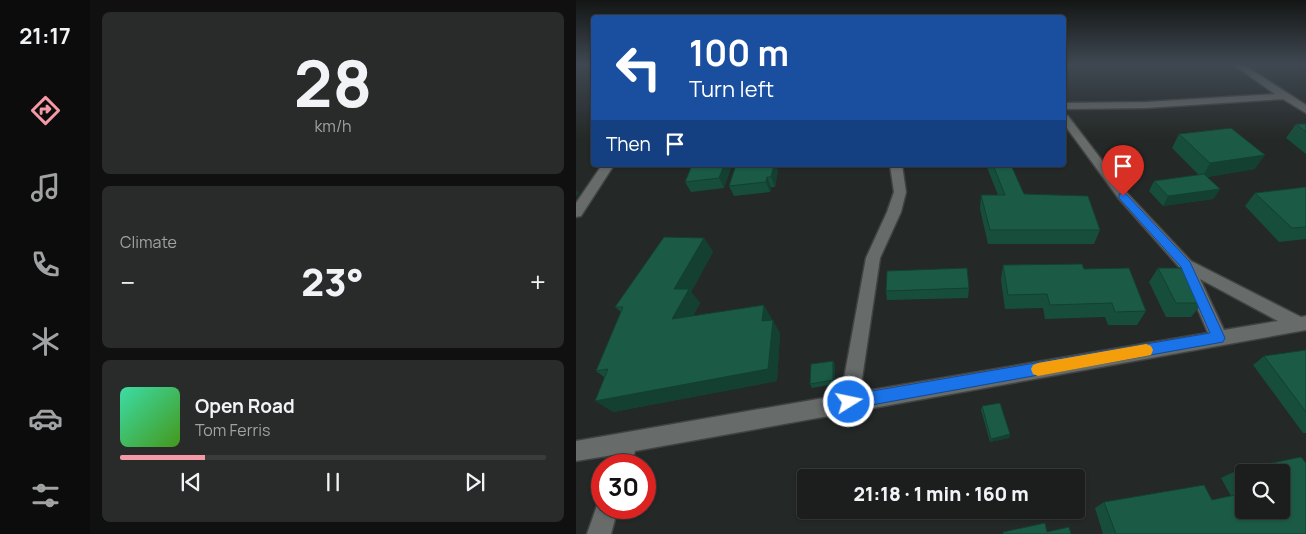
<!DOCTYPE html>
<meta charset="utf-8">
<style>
:root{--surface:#1b1e1c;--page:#282b29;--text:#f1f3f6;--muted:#a0a2a3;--line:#393c3b;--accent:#f49aa6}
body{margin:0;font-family:Manrope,sans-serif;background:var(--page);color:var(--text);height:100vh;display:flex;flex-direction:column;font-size:19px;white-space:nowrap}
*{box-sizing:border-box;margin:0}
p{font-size:16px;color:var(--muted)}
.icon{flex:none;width:28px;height:28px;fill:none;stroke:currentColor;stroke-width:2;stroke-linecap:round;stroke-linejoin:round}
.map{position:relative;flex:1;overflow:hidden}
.details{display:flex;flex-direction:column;gap:12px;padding:12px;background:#0f100f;width:486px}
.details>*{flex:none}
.top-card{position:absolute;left:15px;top:15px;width:475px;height:152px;border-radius:5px;box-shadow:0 1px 4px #0004,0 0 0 1px var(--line);background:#1a4fa0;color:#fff;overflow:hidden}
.buttons{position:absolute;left:659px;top:464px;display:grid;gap:10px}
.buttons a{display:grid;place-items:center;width:55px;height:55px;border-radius:5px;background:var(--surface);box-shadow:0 1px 4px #0004,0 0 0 1px var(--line);font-size:25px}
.speed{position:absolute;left:15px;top:454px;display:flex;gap:10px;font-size:25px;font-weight:700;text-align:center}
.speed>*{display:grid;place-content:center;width:65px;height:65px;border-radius:50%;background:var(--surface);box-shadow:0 1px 4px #0004,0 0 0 1px var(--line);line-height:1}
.speed .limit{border:8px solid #d22;background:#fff;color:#111}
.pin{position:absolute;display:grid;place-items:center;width:42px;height:42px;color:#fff;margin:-51px -21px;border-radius:50% 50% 50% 0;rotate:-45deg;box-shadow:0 0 5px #0007}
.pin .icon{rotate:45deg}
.me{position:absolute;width:55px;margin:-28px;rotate:80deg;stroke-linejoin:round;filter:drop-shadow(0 0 4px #0008)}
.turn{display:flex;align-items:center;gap:18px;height:105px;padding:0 15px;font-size:22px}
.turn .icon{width:65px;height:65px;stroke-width:2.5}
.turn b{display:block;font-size:35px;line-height:42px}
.then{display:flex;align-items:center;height:48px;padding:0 15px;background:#0003;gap:10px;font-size:19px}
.big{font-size:38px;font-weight:800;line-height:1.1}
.details .card{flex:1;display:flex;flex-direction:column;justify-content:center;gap:8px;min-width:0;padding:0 18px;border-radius:8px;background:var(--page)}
.details .dial{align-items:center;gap:0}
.dial b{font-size:65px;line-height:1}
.song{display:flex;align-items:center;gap:15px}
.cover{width:60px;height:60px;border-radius:8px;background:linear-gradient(135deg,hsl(160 70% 55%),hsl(100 70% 35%))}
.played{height:5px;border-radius:2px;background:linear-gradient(90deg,var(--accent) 20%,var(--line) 20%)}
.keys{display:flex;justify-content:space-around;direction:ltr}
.heat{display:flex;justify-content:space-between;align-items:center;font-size:28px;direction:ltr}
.trip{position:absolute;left:221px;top:469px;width:288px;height:50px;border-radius:5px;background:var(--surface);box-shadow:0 1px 4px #0004,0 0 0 1px var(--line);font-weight:800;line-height:50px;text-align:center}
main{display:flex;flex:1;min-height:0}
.tabs{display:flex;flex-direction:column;width:90px;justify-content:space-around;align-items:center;background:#0b0c0b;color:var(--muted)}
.tabs .icon{width:35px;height:35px}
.tabs .active{color:var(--accent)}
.tabs b{font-size:22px;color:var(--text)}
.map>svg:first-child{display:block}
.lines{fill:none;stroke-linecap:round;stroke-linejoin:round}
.minor-casing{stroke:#404341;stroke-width:3}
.minor{fill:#676b69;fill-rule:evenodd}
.wall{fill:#174e3b;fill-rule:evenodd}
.shaded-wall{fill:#134030}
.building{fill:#1b5b45;stroke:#134030}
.route{fill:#1a73e8;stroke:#114b97}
.slow{fill:#f59e0b}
</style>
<main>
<nav class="tabs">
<b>21:17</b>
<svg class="icon active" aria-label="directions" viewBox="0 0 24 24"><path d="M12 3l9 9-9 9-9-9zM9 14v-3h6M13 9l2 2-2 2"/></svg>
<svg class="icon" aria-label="music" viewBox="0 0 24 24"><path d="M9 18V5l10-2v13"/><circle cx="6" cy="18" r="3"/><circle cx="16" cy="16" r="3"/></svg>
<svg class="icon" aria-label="phone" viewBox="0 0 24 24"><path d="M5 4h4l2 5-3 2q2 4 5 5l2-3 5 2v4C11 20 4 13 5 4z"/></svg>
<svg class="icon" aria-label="climate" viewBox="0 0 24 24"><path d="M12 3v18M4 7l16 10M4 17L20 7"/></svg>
<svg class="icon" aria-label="car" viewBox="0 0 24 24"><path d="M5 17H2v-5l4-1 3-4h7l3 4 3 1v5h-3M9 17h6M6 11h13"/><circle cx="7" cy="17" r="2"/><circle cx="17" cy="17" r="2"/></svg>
<svg class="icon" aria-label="filters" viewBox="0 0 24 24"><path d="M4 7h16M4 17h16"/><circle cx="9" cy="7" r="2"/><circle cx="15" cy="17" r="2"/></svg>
</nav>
<section class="details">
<div class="card dial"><b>28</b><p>km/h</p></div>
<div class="card"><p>Climate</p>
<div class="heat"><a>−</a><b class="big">23°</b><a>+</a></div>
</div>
<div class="card">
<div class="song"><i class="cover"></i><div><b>Open Road</b><p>Tom Ferris</p></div></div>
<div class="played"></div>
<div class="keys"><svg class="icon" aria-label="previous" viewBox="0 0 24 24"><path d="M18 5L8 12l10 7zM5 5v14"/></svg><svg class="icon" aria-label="pause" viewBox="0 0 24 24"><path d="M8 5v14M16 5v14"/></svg><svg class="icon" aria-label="next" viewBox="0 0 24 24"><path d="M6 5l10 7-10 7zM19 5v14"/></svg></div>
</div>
</section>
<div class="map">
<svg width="730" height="534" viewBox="0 0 730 534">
<rect width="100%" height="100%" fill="#242826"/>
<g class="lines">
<g class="minor-casing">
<g id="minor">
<path d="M658,65H668L730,105V113L707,99L570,108L488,109V103L570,102L699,94Z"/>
<path d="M488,115L492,116L551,193L615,261L725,317L730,316V330L59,451L55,465H33L37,455L0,461V441L265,395L290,258L311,212L318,192L314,165H326L330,192L325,212L304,258L284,392L632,333L604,268L543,199L488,124ZM624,279L702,321L648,330Z"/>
<path d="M26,165H38L5,216L0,217V203Z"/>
<path d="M26,499V508H42L35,534H11L23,500Z"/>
</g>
</g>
<use href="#minor" class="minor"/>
</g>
<g class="wall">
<path d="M720,124H730V154L710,138Z"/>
<path d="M603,134L679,169L631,177L644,189L637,199L587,206L573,191L578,181L623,175L596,148Z"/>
<path d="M156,165L148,188L115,192L109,182Z"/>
<path d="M410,165H435L448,194L524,230L518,244H412L404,209L405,195H422Z"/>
<path d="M202,171L199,187H195L194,192L158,196L153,186Z"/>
<path d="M730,187V239L703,242L669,206L679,193Z"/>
<path d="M128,238L137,252L115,292L124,303L117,316L196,319L195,320L204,333L201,381L37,412L28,377L20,371L45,312L39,307Z"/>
<path d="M427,265L508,269L570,311L561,325H532L529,317L469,319L467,308L429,309L425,280Z"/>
<path d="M582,268L627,303L615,317H590L573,282Z"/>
<path d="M393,288L392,298L311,300L310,291Z"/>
<path d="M730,350V433H727L677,365L688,356Z"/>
<path d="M257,361L259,365V384L236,388L234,384Z"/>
<path d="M406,406L434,434L433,438L414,442L405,410Z"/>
<path d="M725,457L730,463V534H527L519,508L528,502L628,485L636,500L655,496L645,478L662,470ZM668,472H705V510H668Z"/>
</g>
<g class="shaded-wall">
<path d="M689,155L679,169L626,178L634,163Z"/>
<path d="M148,165H156L148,188L143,178Z"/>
<path d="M198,165H200L202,171L199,187L195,177Z"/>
<path d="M191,177L195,187L194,192L190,182Z"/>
<path d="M644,189L637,199L587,206L592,196Z"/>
<path d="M0,190L3,193L0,196Z"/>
<path d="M128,238L137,252L115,292L124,303L108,332L96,319L98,289Z"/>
<path d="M188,305L196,319L194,334L186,321Z"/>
<path d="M197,320L204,333L201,381L37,412L19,401Z"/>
<path d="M257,361L259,365V384L257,380Z"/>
<path d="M434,434L433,438L414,442L415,439Z"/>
</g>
<g class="building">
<path d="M720,124H730V132Z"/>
<path d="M655,128L689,155L634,163L603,134Z"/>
<path d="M116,165H148L143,178L109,182Z"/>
<path d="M160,165H198L195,177H191L190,182L153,186Z"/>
<path d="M417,165H435L448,194L512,196L524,230H414L405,195H429Z"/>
<path d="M628,174L644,189L592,196L578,181Z"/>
<path d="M730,187V227L716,228L679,193Z"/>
<path d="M88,237L128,238L98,289H113L96,319L188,305L186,321L197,320L192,369L19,401L32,369L20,371L47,307H39Z"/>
<path d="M506,264L508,269L553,268L570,311L539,312L536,303L474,305L471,294L432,295L427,265Z"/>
<path d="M391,268L393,288L310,291L311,271Z"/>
<path d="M582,268H607L627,303H600Z"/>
<path d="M730,350V412L688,356Z"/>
<path d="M257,361V380L234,384L235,364Z"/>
<path d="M424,403L434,434L415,439L406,406Z"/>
<path d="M725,457L730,463V534H540L528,502L628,485L636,500L668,493V510H705V472H668V479L662,470Z"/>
<path d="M469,523L471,532L493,527L495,534H427V532Z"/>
</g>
<linearGradient id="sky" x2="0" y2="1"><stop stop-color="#141615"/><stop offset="0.46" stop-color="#3f4852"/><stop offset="1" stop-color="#3f4852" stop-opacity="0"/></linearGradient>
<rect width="730" height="140" fill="url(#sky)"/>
<path class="route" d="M547,193L550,194L614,262L649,338L647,342L273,409L268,407L266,402L268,397L273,395L634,333L605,267L543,198V194Z"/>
<path class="slow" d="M570,344L575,346L577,350L575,355L570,356L462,376L457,374L455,369L457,365L462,363Z"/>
</svg>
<div class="buttons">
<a><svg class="icon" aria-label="search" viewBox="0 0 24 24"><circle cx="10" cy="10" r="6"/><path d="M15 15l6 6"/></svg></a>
</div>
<div class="speed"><div class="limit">30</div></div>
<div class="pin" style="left:547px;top:196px;background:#d93025"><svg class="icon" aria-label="arrive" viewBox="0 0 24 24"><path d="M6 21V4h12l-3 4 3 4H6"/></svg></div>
<svg class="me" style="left:273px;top:402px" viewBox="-20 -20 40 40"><circle r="17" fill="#1a73e8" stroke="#fff" stroke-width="3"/><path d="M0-11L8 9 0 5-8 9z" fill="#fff"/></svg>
<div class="trip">21:18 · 1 min · 160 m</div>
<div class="top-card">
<div class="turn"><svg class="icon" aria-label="left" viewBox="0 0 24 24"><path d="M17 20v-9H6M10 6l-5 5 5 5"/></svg><div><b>100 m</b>Turn left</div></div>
<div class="then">Then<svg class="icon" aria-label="arrive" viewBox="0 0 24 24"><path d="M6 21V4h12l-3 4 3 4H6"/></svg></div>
</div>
</div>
</main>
